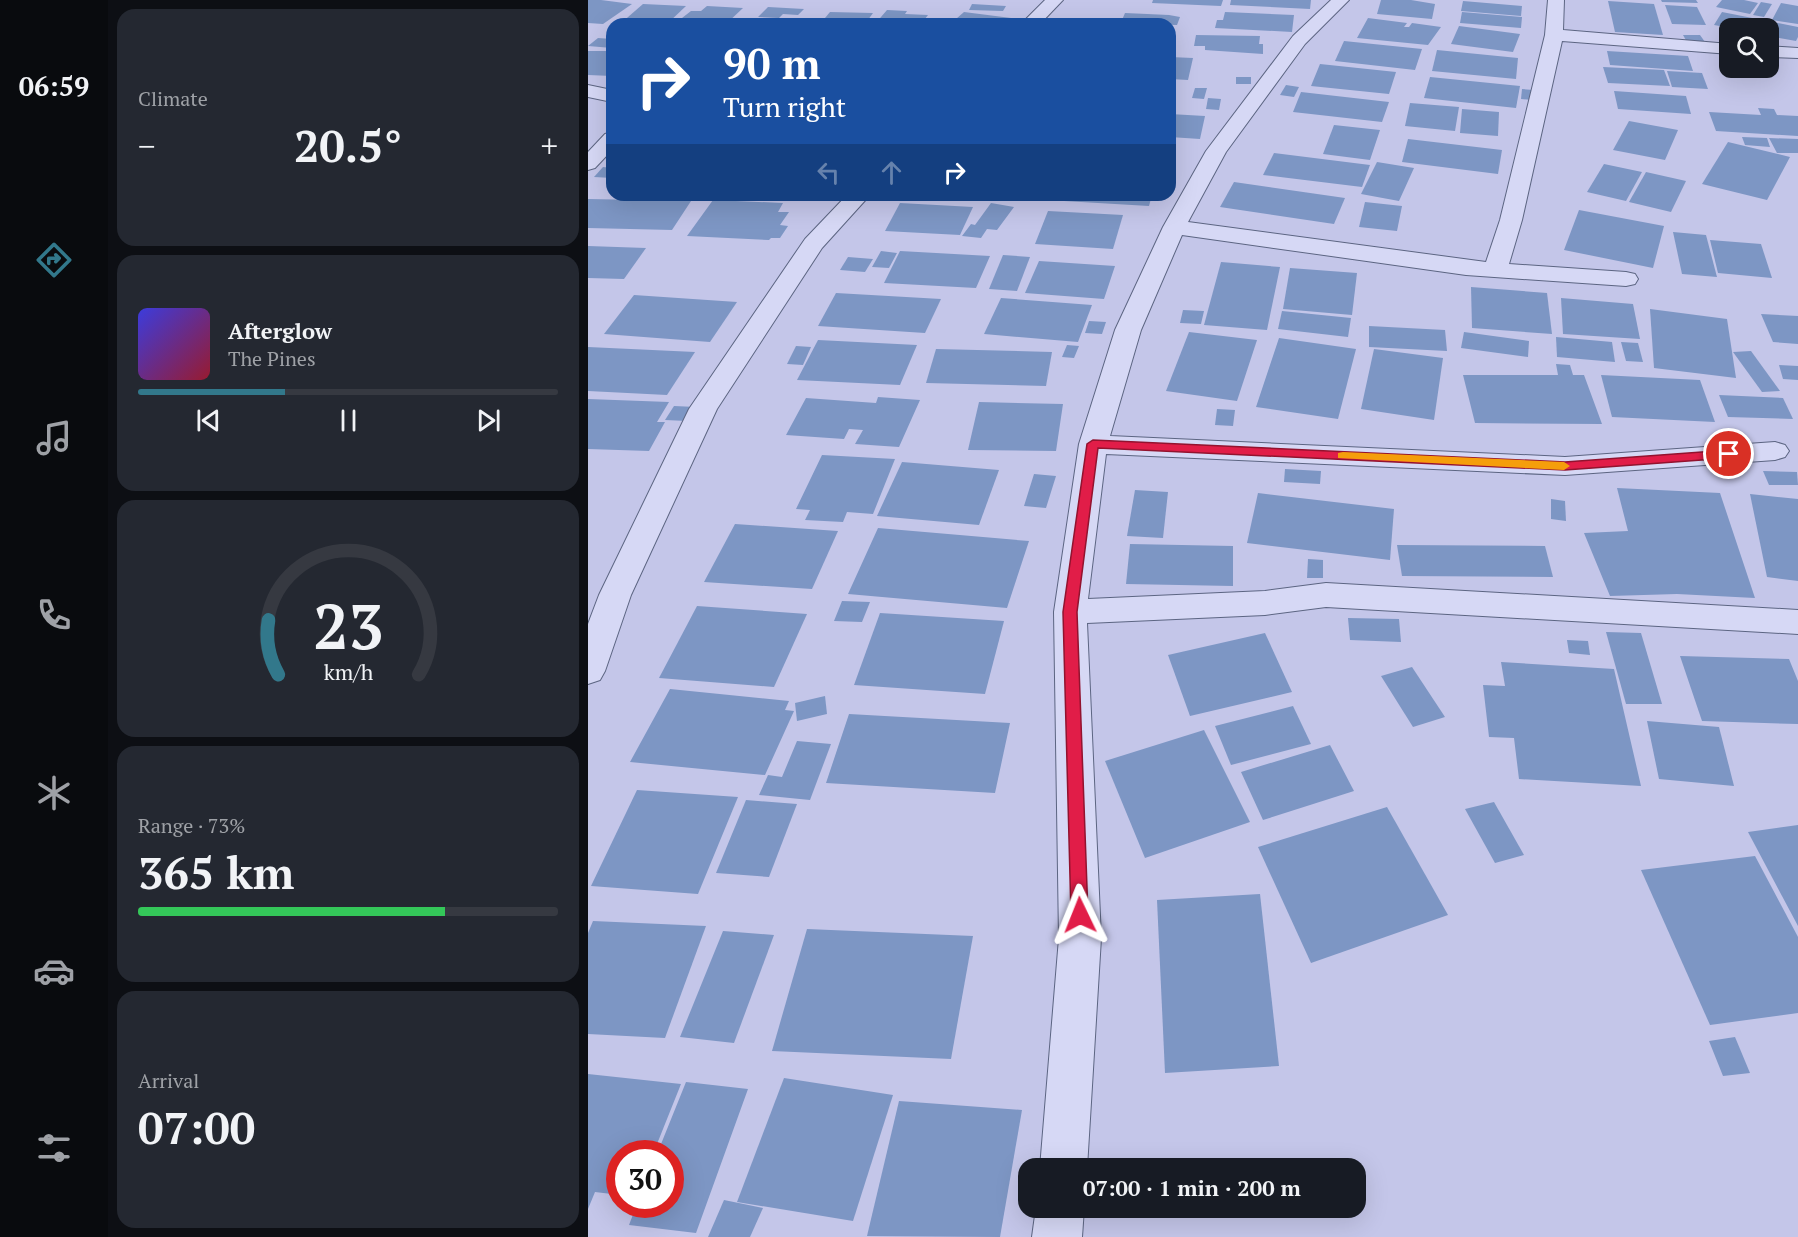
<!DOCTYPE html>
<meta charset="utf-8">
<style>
:root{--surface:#171b24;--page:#242831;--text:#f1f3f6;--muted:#9ea1a6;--line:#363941;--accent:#32788b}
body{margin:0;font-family:"PT Serif",serif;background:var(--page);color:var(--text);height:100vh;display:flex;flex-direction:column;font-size:22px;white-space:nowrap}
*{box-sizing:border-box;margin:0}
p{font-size:20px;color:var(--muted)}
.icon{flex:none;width:33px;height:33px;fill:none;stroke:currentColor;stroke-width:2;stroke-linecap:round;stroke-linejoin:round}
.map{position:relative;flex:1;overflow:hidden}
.drawer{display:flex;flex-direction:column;gap:9px;padding:9px;background:#0d0f14;width:480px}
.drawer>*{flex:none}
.guide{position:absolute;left:18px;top:18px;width:570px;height:183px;border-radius:18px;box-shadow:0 6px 24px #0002;background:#1a4fa0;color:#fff;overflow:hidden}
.fabs{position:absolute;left:1131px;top:18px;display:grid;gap:12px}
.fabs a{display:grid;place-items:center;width:60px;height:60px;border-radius:12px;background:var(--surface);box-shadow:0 6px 24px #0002;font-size:30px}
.speed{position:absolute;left:18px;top:1140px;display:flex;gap:12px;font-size:30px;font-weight:700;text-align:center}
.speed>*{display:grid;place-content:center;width:78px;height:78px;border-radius:50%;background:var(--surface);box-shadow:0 6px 24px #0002;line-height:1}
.speed .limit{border:9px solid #d22;background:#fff;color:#111}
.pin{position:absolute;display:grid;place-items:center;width:51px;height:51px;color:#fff;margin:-26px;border:3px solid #fff;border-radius:50%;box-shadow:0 2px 6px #0007}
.me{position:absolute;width:66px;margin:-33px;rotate:358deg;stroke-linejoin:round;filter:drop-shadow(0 0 4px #0008)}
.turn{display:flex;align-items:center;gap:21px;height:126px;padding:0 18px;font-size:27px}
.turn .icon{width:78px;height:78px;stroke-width:2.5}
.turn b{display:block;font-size:42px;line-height:51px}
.lanes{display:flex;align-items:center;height:57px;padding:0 18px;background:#0003;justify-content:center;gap:30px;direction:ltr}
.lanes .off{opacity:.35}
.big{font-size:45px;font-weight:700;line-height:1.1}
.drawer .card{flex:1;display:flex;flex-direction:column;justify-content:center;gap:9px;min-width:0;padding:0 21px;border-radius:18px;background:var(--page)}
.drawer .dial{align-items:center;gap:0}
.dial svg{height:156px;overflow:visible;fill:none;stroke:var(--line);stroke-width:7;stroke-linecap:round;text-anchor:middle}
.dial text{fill:var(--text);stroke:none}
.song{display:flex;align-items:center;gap:18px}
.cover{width:72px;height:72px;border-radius:9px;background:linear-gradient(135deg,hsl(240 70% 55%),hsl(350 70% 35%))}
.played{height:6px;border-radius:3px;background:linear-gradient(90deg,var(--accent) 35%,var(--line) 35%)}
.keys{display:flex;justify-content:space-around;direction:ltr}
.heat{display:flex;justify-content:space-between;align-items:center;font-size:33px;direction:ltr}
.charge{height:9px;border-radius:4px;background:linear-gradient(90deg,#34c759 73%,var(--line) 0)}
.trip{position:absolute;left:430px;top:1158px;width:348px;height:60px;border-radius:18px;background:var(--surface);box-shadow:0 6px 24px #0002;font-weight:700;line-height:60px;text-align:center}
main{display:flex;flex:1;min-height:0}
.tab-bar{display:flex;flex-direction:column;width:108px;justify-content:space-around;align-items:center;background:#090b0e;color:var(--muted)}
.tab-bar .icon{width:42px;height:42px}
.tab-bar .current{color:var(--accent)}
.tab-bar b{font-size:27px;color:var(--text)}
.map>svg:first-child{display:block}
.building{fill:#7d96c4}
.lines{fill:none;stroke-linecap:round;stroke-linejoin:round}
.minor-casing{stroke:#5c6582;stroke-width:2}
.minor{fill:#d6d8f5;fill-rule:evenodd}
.route{fill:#e11d48;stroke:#92132f;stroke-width:1.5}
.slow{fill:#f59e0b}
</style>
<main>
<nav class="tab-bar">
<b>06:59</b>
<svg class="icon current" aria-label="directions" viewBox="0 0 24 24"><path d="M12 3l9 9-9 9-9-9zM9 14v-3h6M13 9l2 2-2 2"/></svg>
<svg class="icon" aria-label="music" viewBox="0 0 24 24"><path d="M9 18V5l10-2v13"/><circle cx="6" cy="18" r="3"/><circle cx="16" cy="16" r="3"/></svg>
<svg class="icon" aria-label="phone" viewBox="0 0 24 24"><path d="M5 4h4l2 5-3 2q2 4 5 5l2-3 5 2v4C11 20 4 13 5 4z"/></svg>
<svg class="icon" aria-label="climate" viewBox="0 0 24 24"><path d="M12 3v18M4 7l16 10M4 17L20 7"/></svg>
<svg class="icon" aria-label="car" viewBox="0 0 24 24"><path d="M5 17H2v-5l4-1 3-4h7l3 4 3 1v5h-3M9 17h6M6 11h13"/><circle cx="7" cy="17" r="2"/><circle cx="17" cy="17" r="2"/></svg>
<svg class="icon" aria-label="filters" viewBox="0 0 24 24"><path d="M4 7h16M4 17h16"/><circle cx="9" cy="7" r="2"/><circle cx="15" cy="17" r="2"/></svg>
</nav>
<section class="drawer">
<div class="card"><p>Climate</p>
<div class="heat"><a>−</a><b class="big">20.5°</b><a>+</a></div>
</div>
<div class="card">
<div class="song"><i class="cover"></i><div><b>Afterglow</b><p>The Pines</p></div></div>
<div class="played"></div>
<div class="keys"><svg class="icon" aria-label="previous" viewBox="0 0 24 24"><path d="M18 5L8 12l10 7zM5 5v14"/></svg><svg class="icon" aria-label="pause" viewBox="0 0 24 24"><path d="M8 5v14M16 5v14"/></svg><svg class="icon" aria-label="next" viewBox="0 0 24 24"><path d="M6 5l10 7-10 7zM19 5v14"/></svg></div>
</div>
<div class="card dial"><svg viewBox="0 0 100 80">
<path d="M14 69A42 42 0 1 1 86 69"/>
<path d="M14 69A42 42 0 0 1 9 41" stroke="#32788b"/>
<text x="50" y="56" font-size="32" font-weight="700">23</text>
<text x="50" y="72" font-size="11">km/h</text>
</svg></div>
<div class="card"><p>Range · 73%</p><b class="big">365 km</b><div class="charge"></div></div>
<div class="card"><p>Arrival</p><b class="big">07:00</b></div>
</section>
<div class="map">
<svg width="1210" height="1237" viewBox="0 0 1210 1237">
<rect width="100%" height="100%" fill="#c4c6e9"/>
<g class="building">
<path d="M0,0H13L44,4L15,24L0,23Z"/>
<path d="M565,0H635L633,6L564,3Z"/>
<path d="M643,0H723L722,9L642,5Z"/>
<path d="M793,0H823L847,4L844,19L789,14Z"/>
<path d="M1073,0H1108L1110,3L1074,2Z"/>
<path d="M1134,0H1156L1170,3L1162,14L1128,7Z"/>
<path d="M875,1L934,6L933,16L873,11Z"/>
<path d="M1020,1L1066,4L1075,35L1027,32Z"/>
<path d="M1173,2L1184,4L1176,17L1165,15Z"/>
<path d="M1193,3L1210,6V24L1184,20Z"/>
<path d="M55,4L98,6L79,24H32Z"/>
<path d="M384,4L418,6L415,11L381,10Z"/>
<path d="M1077,5L1109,7L1118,25L1084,24Z"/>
<path d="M119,6L155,8L138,24H87L92,20H103L104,19L94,18L103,11H113Z"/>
<path d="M180,7L216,9L210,15L195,14L191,18L170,17Z"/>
<path d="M299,10L319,11L317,14L340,15L333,24H287Z"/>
<path d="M242,12L285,13L277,24H232Z"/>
<path d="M376,12L423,18L416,24L368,19Z"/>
<path d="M637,12L706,15L704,32L627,28L629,20H635Z"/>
<path d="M874,12L934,17L933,28L872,23Z"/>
<path d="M1134,12L1210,27V37L1208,41L1180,36V28H1143L1126,25Z"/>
<path d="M537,13L581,15L592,17L589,25L539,24L540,20H534Z"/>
<path d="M780,18L819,23L816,27H821L824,23L853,27L840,45L769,38Z"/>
<path d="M175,19L210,21L206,24H170Z"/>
<path d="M871,26L932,34L925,52L863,44Z"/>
<path d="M1137,30L1142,31V44L1132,42Z"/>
<path d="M608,35L672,36L671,44H675V54L617,50V46H606Z"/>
<path d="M1095,35H1112L1117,42H1099Z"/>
<path d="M10,38L24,39V48L0,46Z"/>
<path d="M756,41L834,49L827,70L747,61Z"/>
<path d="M849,50L930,58L928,79L844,71Z"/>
<path d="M0,51H24V76L0,75Z"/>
<path d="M1019,51L1100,56L1105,71L1022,65Z"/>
<path d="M582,57L605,58L600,80L582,79Z"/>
<path d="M732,64L808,72L801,94L723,86Z"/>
<path d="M1015,67L1076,70L1082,86L1020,83Z"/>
<path d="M1079,71L1114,73L1120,89L1084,87Z"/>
<rect x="648" y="77" width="15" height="7"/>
<path d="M842,77L932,86L928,108L836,98Z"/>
<path d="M698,85L711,87L706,97L692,95Z"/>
<path d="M607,88H619L616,99L604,98Z"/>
<path d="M934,89L945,90V100L933,99Z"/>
<path d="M1026,91L1098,96L1103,114L1030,109Z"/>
<path d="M713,92L801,102L794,122L705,112Z"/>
<path d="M620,98L633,99L631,110L618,109Z"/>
<path d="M822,103L871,107L867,131L817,126Z"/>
<path d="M1170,108L1186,109L1189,115L1210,116V136L1128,131L1121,112L1173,115Z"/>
<path d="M874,109L911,112L910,136L872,133Z"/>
<path d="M582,114L617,116L612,139L582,137Z"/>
<path d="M1041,121L1090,130L1077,160L1025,150Z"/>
<path d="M746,125L792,130L782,160L735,154Z"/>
<path d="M1154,137L1179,138L1182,147L1157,145Z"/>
<path d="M1181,138L1210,139V153H1189Z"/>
<path d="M820,139L914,150L910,174L814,162Z"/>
<path d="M1140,142L1202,157L1179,200L1114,184Z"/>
<path d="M686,153L782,165L774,187L675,175Z"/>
<path d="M789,162L826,168L811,201L773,194Z"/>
<path d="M1016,164L1054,172L1038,201L999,192Z"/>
<path d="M15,167L24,168V178L6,177Z"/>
<path d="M1058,172L1098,181L1083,212L1041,202Z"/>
<path d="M646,182L757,198L746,224L632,207Z"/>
<path d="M405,195H430L428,200L404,198Z"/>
<path d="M447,195H472L470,200L445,199Z"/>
<path d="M478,195H564L561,206L476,201Z"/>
<path d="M0,199L103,201L84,230L0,228Z"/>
<path d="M125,200L195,203L190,212H201L192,225L200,226L192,238H183L181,240L99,236Z"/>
<path d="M777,202L814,206L809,231L771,227Z"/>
<path d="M312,203L385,207L372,235L297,231Z"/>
<path d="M403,203L426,207L409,230L399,229L393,238L374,236L383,224L387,225Z"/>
<path d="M991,210L1076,226L1065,268L976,250Z"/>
<path d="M460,211L535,215L525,249L447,244Z"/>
<path d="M1085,232L1118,235L1129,277L1094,274Z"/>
<path d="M1122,240L1173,244L1184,278L1130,273Z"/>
<path d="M0,246L58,248L36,279L0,278Z"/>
<path d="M293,251L309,253L301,268L284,267Z"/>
<path d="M312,251L402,256L388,288L296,283Z"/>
<path d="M415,255L442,257L429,291L401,289Z"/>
<path d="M260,257L285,259L277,272L252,270Z"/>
<path d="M451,261L527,266L516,299L437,293Z"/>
<path d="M633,262L692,267L679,330L616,325Z"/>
<path d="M702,268L769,273L764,315L695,309Z"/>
<path d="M883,287L959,293L964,334L884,328Z"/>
<path d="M248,293L353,299L337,333L230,326Z"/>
<path d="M46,295L149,302L122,342L16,334Z"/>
<path d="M413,298L504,305L490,342L396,334Z"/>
<path d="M973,298L1045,304L1052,339L975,334Z"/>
<path d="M1062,309L1139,319L1148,378L1066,368Z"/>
<path d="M595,310L616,311L613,324L592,323Z"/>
<path d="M694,311L763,318L760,337L690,329Z"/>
<path d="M1173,314L1210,316V344L1185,342Z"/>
<path d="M501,321L518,322L514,334L497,333Z"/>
<path d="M781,326L857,330L859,351L781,347Z"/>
<path d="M601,332L669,340L649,401L578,391Z"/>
<path d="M876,332L941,341L940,357L873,348Z"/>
<path d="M968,337L1024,342L1027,362L969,357Z"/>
<path d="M691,338L768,349L750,419L668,407Z"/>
<path d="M230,340L329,345L312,385L209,380Z"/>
<path d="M1033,342L1050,343L1055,362L1038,361Z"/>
<path d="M479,345L491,346L486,358L474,357Z"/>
<path d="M208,346L223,347L215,365L199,364Z"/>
<path d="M0,347L107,352L79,395L0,391Z"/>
<path d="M348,349L464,352L458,386L338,383Z"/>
<path d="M786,349L855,358L846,420L773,409Z"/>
<path d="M1163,351L1192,391L1174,392L1145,352Z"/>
<path d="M968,364L982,365L985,375H996L1014,424L887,423L875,375H970Z"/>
<path d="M1191,365L1210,366V380L1195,379Z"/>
<path d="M1013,375L1112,380L1127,422L1024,417Z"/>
<path d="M1131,395L1195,398L1205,419L1140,417Z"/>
<path d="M290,397L332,400L311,447L267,444L275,430L261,429L256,439L198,435L218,398L288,403Z"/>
<path d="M0,399L81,402L69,422H77L61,451L0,449Z"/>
<path d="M391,402L475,404L468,451L380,450Z"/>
<path d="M86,406L108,407L99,421L77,420Z"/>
<path d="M629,409L647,410L645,426L627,425Z"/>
<path d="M234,455L307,459L285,514L259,512L255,522L217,520L222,510L208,509Z"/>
<path d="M314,462L411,470L391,525L289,516Z"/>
<path d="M697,469L733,471L732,484L696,482Z"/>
<path d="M1175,471L1209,472L1210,485H1181Z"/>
<path d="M446,474L468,476L458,508L436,506Z"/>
<path d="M1029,488L1132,493L1167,598L1089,594L1022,596L996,533L1040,531Z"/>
<path d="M547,490L580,492L575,538L539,536Z"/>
<path d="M670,493L806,509L802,560L659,543Z"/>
<path d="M1162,494L1210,499V581L1179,577Z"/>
<path d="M963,499L977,501L978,521L963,519Z"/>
<path d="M147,524L250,531L224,589L116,582Z"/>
<path d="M290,528L441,541L419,608L260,594Z"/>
<path d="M542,544L645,546V586L538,584Z"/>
<path d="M809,545L957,546L965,577L814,576Z"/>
<path d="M720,559L735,560V578H719Z"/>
<path d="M254,601L282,602L274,622L246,621Z"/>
<path d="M109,606L219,614L186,687L71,678Z"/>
<path d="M292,613L416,621L397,694L266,685Z"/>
<path d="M760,618L811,619L813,642L762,640Z"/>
<path d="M1018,632L1053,633L1074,704H1038Z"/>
<path d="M677,633L704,692L602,716L580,655Z"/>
<path d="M979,640L1000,641L1002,655L981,653Z"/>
<path d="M1092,656L1201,659L1210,681V724L1114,721Z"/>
<path d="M913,662L1026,669L1053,786L931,779L926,738L901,737L895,685L917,686Z"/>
<path d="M824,667L857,717L825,727L793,676Z"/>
<path d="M82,689L201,701L197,710L206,711L177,775L42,762Z"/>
<path d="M237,696L239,714L209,721L207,703Z"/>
<path d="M705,706L723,744L643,765L627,726Z"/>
<path d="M261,714L422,723L407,793L238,783Z"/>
<path d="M1059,721L1131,727L1146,786L1071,779Z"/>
<path d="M616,730L662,822L557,858L517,761Z"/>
<path d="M209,741L243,744L222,800L171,795L180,775L194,777Z"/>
<path d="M742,745L766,791L675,820L653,772Z"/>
<path d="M49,790L150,797L110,894L3,886Z"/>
<path d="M158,800L209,804L181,877L128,873Z"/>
<path d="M906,802L936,855L907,863L877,809Z"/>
<path d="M799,807L860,915L723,963L670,847Z"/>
<path d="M1210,825V926L1160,832Z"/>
<path d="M1167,856L1210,937V1013L1122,1025L1053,870Z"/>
<path d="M672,894L691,1066L577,1073L569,900Z"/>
<path d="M5,921L118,926L77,1038L0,1034V933Z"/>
<path d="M219,929L385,936L363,1059L184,1051Z"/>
<path d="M135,931L186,935L146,1043L92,1037Z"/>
<path d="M1147,1037L1162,1073L1135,1076L1121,1041Z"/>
<path d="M0,1074L93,1084L65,1154H32V1195L7,1192L0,1209Z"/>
<path d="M196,1078L305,1095L265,1221L149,1202Z"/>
<path d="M98,1082L160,1089L108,1233L41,1225L49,1204H82V1154H69Z"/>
<path d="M311,1101L434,1110L412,1237L279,1236Z"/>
<path d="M136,1200L175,1208L162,1237H120Z"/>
</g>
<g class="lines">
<g class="minor-casing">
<g id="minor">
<path d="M457,0H475L452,24H433Z"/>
<path d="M743,0H761L717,44L638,152L600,222L898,262L912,220L957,35L960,0H976L975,30L1142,44V54L974,41L934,220L921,264L1038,272L1047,274L1050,279L1047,284L1038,286L878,275L594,235L553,330L522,436L977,457L1187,442L1197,445L1201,451L1197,457L1187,460L977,475L518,454L500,599L677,591L738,583L1210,610V634L738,607L677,615L499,623L513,938L499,1168H452L471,938L466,612L491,444L527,330L575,227L618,151L705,36Z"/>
<path d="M1180,46L1210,48V58L1180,57Z"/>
<path d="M0,85L24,90V102L0,97Z"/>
<path d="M24,132V150L7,168L0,170V152L17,134Z"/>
<path d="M259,195H282L234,248L129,409L43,595L17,671L12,680L0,684V624L11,595L101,409L217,239Z"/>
<path d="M448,1208H496L494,1237H444Z"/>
</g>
</g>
<use href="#minor" class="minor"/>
</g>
<path class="route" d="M505,440L977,462L1141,450L1147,454L1141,458L977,470L510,448L489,612L500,915L498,920L492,922L486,920L483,915L475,612L499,444Z"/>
<path class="slow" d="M755,452L976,462L982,466L976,470L750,458V453Z"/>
</svg>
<div class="fabs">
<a><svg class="icon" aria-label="search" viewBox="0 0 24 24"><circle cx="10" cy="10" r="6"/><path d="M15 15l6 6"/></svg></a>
</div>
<div class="speed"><div class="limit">30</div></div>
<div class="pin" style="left:1141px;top:454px;background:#d93025"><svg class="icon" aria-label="arrive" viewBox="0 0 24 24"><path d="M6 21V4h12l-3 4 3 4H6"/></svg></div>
<svg class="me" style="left:492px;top:915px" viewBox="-20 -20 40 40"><path d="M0-17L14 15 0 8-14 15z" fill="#e11d48" stroke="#fff" stroke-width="4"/></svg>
<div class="trip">07:00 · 1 min · 200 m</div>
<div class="guide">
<div class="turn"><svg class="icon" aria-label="right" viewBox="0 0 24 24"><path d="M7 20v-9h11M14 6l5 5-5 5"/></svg><div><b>90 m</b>Turn right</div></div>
<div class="lanes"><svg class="icon off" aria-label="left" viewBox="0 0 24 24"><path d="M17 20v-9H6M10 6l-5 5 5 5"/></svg><svg class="icon off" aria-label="ahead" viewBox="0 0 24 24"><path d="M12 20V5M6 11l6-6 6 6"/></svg><svg class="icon" aria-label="right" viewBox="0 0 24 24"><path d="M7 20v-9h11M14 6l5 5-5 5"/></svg></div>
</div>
</div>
</main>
